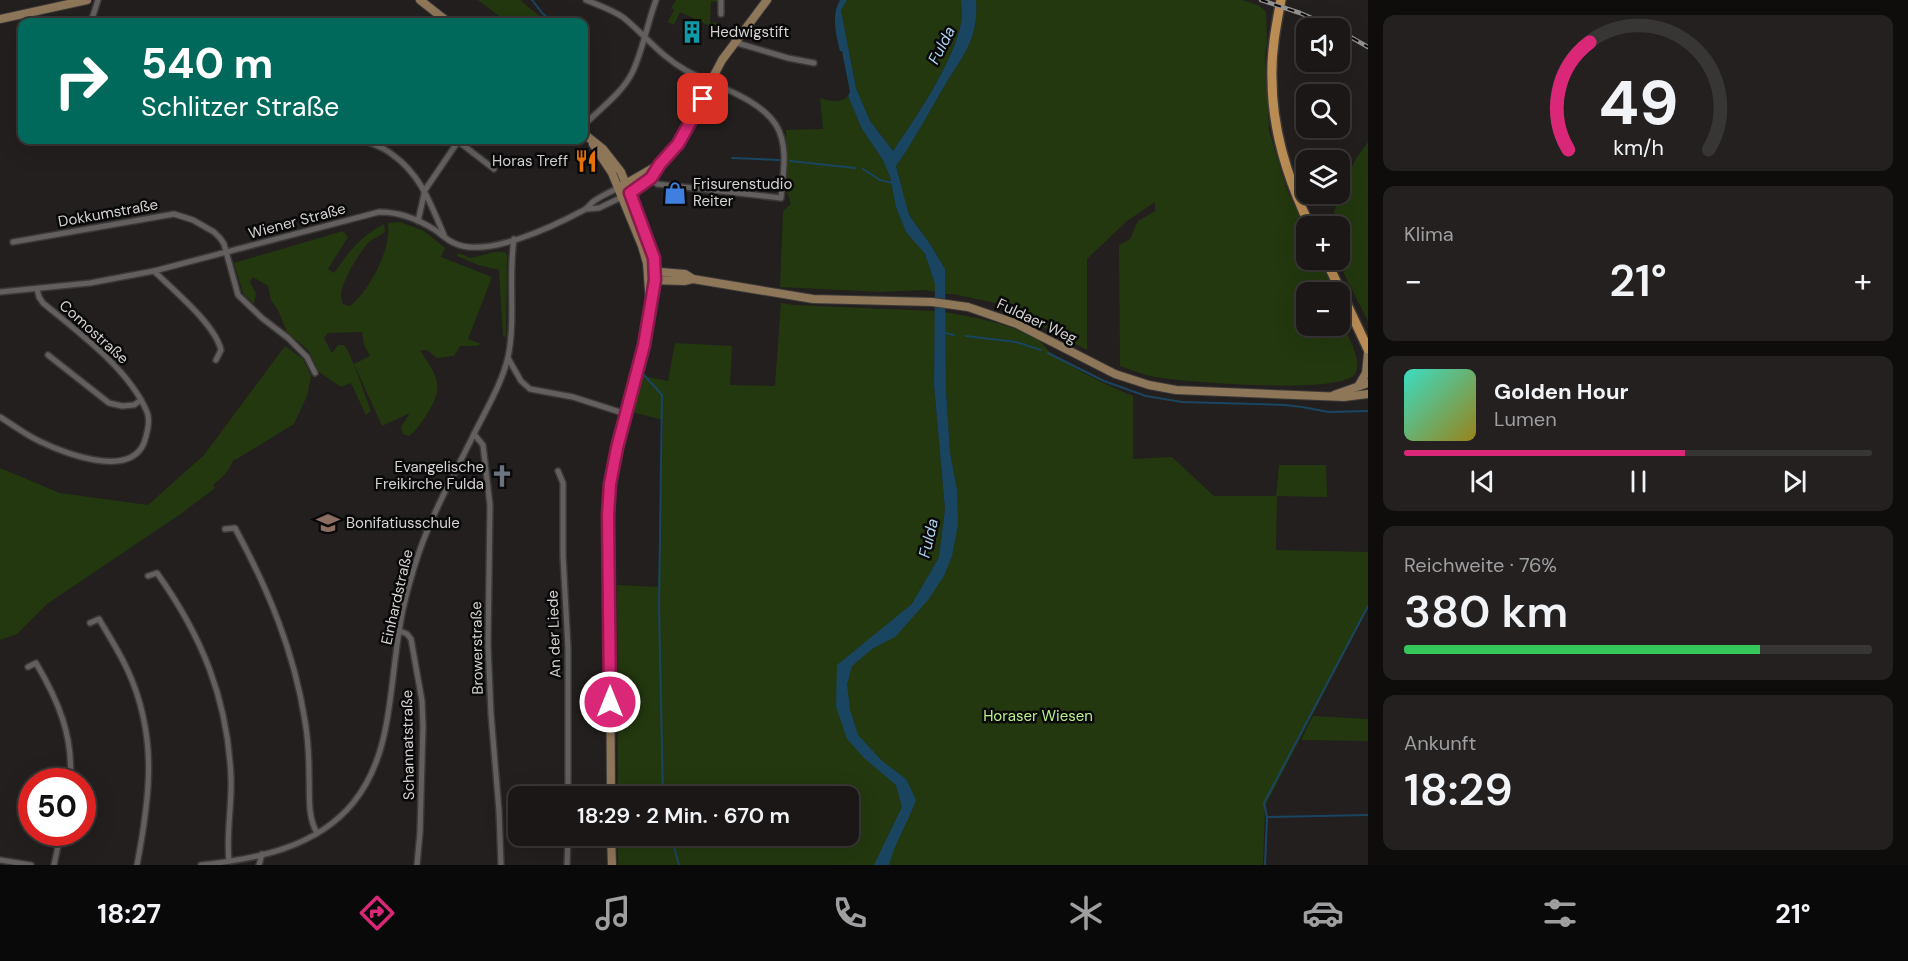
<!DOCTYPE html>
<html lang="de">
<meta charset="utf-8">
<style>
:root{--surface:#1a1716;--page:#23201f;--text:#f1f3f6;--muted:#9f9fa1;--line:#383635;--accent:#db2777}
body{margin:0;font-family:"DM Sans",sans-serif;background:var(--page);color:var(--text);height:100vh;display:flex;flex-direction:column;font-size:22px;white-space:nowrap}
*{box-sizing:border-box;margin:0}
p{font-size:20px;color:var(--muted)}
.icon{flex:none;width:33px;height:33px;fill:none;stroke:currentColor;stroke-width:2;stroke-linecap:round;stroke-linejoin:round}
.map{position:relative;flex:1;overflow:hidden}
.side{display:flex;flex-direction:column;gap:15px;padding:15px;background:#0e0d0c;width:540px}
.side>*{flex:none}
.banner{position:absolute;left:18px;top:18px;width:570px;height:126px;border-radius:12px;box-shadow:0 6px 24px #0002,0 0 0 2px var(--line);background:#00695c;color:#fff;overflow:hidden}
.tools{position:absolute;left:1296px;top:18px;display:grid;gap:12px}
.tools a{display:grid;place-items:center;width:54px;height:54px;border-radius:12px;background:var(--surface);box-shadow:0 6px 24px #0002,0 0 0 2px var(--line);font-size:30px}
.speed{position:absolute;left:18px;top:768px;display:flex;gap:12px;font-size:30px;font-weight:700;text-align:center}
.speed>*{display:grid;place-content:center;width:78px;height:78px;border-radius:50%;background:var(--surface);box-shadow:0 6px 24px #0002,0 0 0 2px var(--line);line-height:1}
.speed .limit{border:9px solid #d22;background:#fff;color:#111}
.pin{position:absolute;display:grid;place-items:center;width:51px;height:51px;color:#fff;margin:-26px;border-radius:12px;box-shadow:0 3px 9px #0006}
.me{position:absolute;width:66px;margin:-33px;rotate:0deg;stroke-linejoin:round;filter:drop-shadow(0 0 4px #0008)}
.turn{display:flex;align-items:center;gap:21px;height:126px;padding:0 24px;font-size:27px}
.turn .icon{width:78px;height:78px;stroke-width:2.5}
.turn b{display:block;font-size:42px;line-height:51px}
.big{font-size:45px;font-weight:600;line-height:1.1}
.side .card{flex:1;display:flex;flex-direction:column;justify-content:center;gap:9px;min-width:0;padding:0 21px;border-radius:12px;background:var(--page)}
.side .dial{align-items:center;gap:0}
.dial svg{height:156px;overflow:visible;fill:none;stroke:var(--line);stroke-width:7;stroke-linecap:round;text-anchor:middle}
.dial text{fill:var(--text);stroke:none}
.song{display:flex;align-items:center;gap:18px}
.cover{width:72px;height:72px;border-radius:9px;background:linear-gradient(135deg,hsl(170 70% 55%),hsl(50 70% 35%))}
.played{height:6px;border-radius:3px;background:linear-gradient(90deg,var(--accent) 60%,var(--line) 60%)}
.keys{display:flex;justify-content:space-around;direction:ltr}
.heat{display:flex;justify-content:space-between;align-items:center;font-size:33px;direction:ltr}
.charge{height:9px;border-radius:4px;background:linear-gradient(90deg,#34c759 76%,var(--line) 0)}
.trip{position:absolute;left:508px;top:786px;width:351px;height:60px;border-radius:12px;background:var(--surface);box-shadow:0 6px 24px #0002,0 0 0 2px var(--line);font-weight:600;line-height:60px;text-align:center}
.menu{display:flex;height:96px;justify-content:space-around;align-items:center;background:#0a0909;color:var(--muted)}
.menu .icon{width:42px;height:42px}
.menu .current{color:var(--accent)}
.menu b{font-size:27px;color:var(--text)}
main{display:flex;flex:1;min-height:0}
.map>svg:first-child{display:block}
.green{fill:#23380f}
.water{fill:#1a4561}
.lines{fill:none;stroke-linecap:round;stroke-linejoin:round}
.stream{stroke:#1a4561;stroke-width:2}
.minor-casing{stroke:#3b3938;stroke-width:8}
.secondary-casing{stroke:#3b3938;stroke-width:10}
.primary-casing{stroke:#3b3938;stroke-width:12}
.minor{stroke:#635f5e;stroke-width:5}
.secondary{stroke:#8e7659;stroke-width:8}
.primary{stroke:#ba8d54;stroke-width:9}
.rail-casing{stroke:#939190;stroke-width:4.5}
.rail{stroke:#0a0909;stroke-width:2;stroke-dasharray:7;stroke-linecap:butt}
.route-casing{stroke:#8e194d;stroke-width:15}
.route{stroke:#db2777;stroke-width:10}
.labels{text-anchor:middle;stroke-width:5;stroke-linejoin:round;paint-order:stroke}
.poi-label{font-size:15px;fill:#d5d3d2;stroke:#0a0909;text-anchor:start}
.street-label{font-size:15px;fill:#d5d3d2;stroke:#0a0909}
.park-label{font-size:15px;fill:#b9f08a;stroke:#0a0909}
.water-label{font-size:16px;font-style:italic;fill:#acd2ef;stroke:#0a0909}
</style>
<main>
<div class="map">
<svg width="1368" height="865" viewBox="0 0 1368 865">
<rect width="100%" height="100%" fill="#221f1e"/>
<g class="green">
<path d="M478,0H520L543,19L541,22H507Z"/>
<path d="M676,0H717V2L711,1L710,22L717,23L716,29L680,12L674,25L668,22L674,10L671,8Z"/>
<path d="M847,0H961C961,7 963,16 961,23C953,64 916,117 893,151L870,121L856,88L841,10Z"/>
<path d="M976,0H1242L1260,6L1266,12L1267,41L1265,55L1269,130L1286,187L1306,231V260H1320L1335,292H1306V326H1340V319C1345,332 1364,361 1355,374C1341,395 1184,382 1155,377C1144,375 1132,370 1120,366L1119,245L1130,239L1138,221L1155,211V202L1127,221L1087,259V350L1000,304L953,294H945V269L930,244L909,215L896,166C913,142 927,116 942,90C952,72 965,57 972,37C976,26 977,11 976,0Z"/>
<path d="M848,96L862,129L883,160L890,177L896,207L906,232L925,254L935,284V292L925,290L882,292L780,287L783,211L791,204L787,192L786,130L823,129L820,98C830,101 840,104 848,96Z"/>
<path d="M1368,142V321L1337,260H1340V226H1330L1342,186L1357,157Z"/>
<path d="M400,222L424,231L445,248L441,257L492,277L468,339L481,344L476,346H460L454,356L437,358L427,350H420C436,376 446,384 427,414C421,423 417,430 409,436L403,434L401,427L410,413L382,426L354,364L370,356L364,345L362,332L328,333L324,338L332,353L338,345H344C350,350 366,398 371,411L366,415L351,383L341,387L319,372L309,351L287,332L278,310L271,300L268,286L253,277L250,282L256,293L254,304L243,293L234,263L343,231L348,237L328,269L334,273C351,250 358,238 384,224L385,232C380,236 374,238 369,242C360,251 342,281 341,294C341,296 342,302 343,304L350,306C370,290 392,248 388,223Z"/>
<path d="M494,252H505L507,255L506,337L503,336L499,270L478,265L457,256L458,253L471,258Z"/>
<path d="M781,303L794,305L935,311L934,385L945,509L939,557L928,576L940,573L957,490L950,452L946,391L945,312C977,318 1009,323 1038,340C1043,343 1046,349 1051,353C1077,371 1104,384 1133,396V459L1172,457L1214,496H1276L1279,465H1326L1327,497L1277,496L1276,550L1368,552V608L1265,806L1263,865H618V836H849V796H618L617,585L658,587L663,420L632,412L643,376L668,381L675,343L732,346L730,385L775,386Z"/>
<path d="M285,346L303,359L311,376L307,396L294,424L237,459L233,460C229,471 223,477 213,485L215,488L182,513L47,604L17,634L0,640V468L60,493L148,505L204,455Z"/>
<path d="M1313,716L1368,719V741L1301,740Z"/>
</g>
<path class="water" d="M840,0H847L841,10L856,88L870,121L893,151C916,117 953,64 961,23C963,16 961,7 961,0H976C977,11 976,26 972,37C965,57 952,72 942,90C927,116 913,142 896,166L909,215L930,244L945,269L946,391L950,452L957,490L958,524L952,556L944,576L928,600L895,637L872,649L852,666L847,684L850,710L858,735L882,761L906,779L916,800C908,822 895,842 889,865H874L902,807L896,785L864,758L847,739L836,706L837,665L912,604L939,557L945,509L934,385L935,284L925,254L906,232L896,207L890,177L883,160L862,129L848,96L850,92L842,51H840C836,35 831,15 840,0Z"/>
<g class="lines">
<g class="stream">
<path d="M532,0L543,14L554,22"/>
<path d="M732,158L779,160"/>
<path d="M790,161L855,168"/>
<path d="M863,169L880,180L893,183"/>
<path d="M945,333L954,335"/>
<path d="M966,336L1016,342L1041,350"/>
<path d="M1048,353L1104,381L1146,396L1182,402L1285,405L1302,407L1329,412L1368,411"/>
<path d="M644,375L662,395L659,606L663,796"/>
<path d="M1267,817L1368,815"/>
<path d="M671,836L679,865"/>
<path d="M1265,865L1267,817L1264,803L1368,606"/>
</g>
<g class="minor-casing">
<g id="minor">
<path d="M586,0C598,5 613,10 624,18C646,36 660,56 687,71C715,86 759,98 776,125C789,146 783,174 781,198L657,184L651,178"/>
<path d="M721,14V0"/>
<path d="M91,22L98,0"/>
<path d="M734,42L788,58L814,63"/>
<path d="M584,125C600,109 622,93 632,73C643,50 647,24 656,0"/>
<path d="M363,140C373,144 385,148 393,155C421,175 431,205 444,235"/>
<path d="M459,142L494,169"/>
<path d="M587,209L599,208L622,197"/>
<path d="M418,221L425,190L459,140"/>
<path d="M13,242L174,214L193,220L214,232L220,238L224,244L238,295L262,318L288,338L307,357L315,373"/>
<path d="M154,271C173,290 215,324 221,350L216,360"/>
<path d="M0,292L90,283L154,271L379,212C400,212 418,219 435,230C441,234 447,240 454,243C486,259 554,226 584,210C588,208 590,204 594,201C601,196 610,192 618,188"/>
<path d="M48,355L109,403L122,406L134,405L141,400"/>
<path d="M508,358L521,381L530,389L573,397L626,414"/>
<path d="M0,417C13,425 26,435 39,441C64,453 129,479 144,443C147,434 151,421 147,412C129,369 78,332 43,303L39,297L37,289"/>
<path d="M474,434L483,445L490,505L488,645L491,714L499,811L501,865"/>
<path d="M558,471L563,483V556L568,648V796"/>
<path d="M225,529L235,528C268,589 294,651 305,721C308,739 309,757 309,775C310,796 307,815 317,833"/>
<path d="M148,576L157,573C202,636 228,700 231,778C232,806 226,834 229,861"/>
<path d="M90,623L99,619C109,636 120,653 128,671C158,737 150,797 137,865"/>
<path d="M400,631L407,634L411,639L422,701L423,726L420,832L417,865"/>
<path d="M28,667L36,663C58,700 74,737 70,782"/>
<path d="M0,860L31,865"/>
<path d="M54,865L61,832"/>
<path d="M201,865C256,859 316,848 353,803C388,760 389,705 396,653C399,625 405,596 414,568C428,520 453,477 475,432C487,408 502,383 508,357C516,319 508,278 514,239"/>
<path d="M259,865L262,854"/>
<path d="M567,865L568,836"/>
</g>
</g>
<g class="secondary-casing">
<g id="secondary">
<path d="M420,0L448,22"/>
<path d="M0,19L87,0"/>
<path d="M584,134L603,149L621,172L637,212L655,264L653,296L650,307L643,345L617,448L609,500L611,796"/>
<path d="M593,144L612,173L642,246L647,263L650,305"/>
<path d="M622,186L660,164"/>
<path d="M622,197L641,186L651,178L660,164L678,144L722,60L767,0"/>
<path d="M648,271L685,274L693,279L813,299L932,302L968,307L1017,324L1115,374L1149,385L1176,390L1344,397L1368,394"/>
<path d="M650,280L684,281L693,279"/>
<path d="M1359,385L1366,373L1368,353"/>
<path d="M1334,395L1368,383"/>
<path d="M611,836L612,865"/>
</g>
</g>
<g class="primary-casing">
<g id="primary">
<path d="M1281,0C1276,26 1271,52 1272,79C1272,131 1288,180 1310,226"/>
<path d="M1326,260L1368,349"/>
</g>
</g>
<use href="#minor" class="minor"/>
<use href="#secondary" class="secondary"/>
<use href="#primary" class="primary"/>
<g class="rail-casing">
<g id="rail">
<path d="M1261,0L1300,13L1335,28"/>
<path d="M1340,31L1368,47"/>
</g>
</g>
<use href="#rail" class="rail"/>
</g>
<g class="lines">
<g class="route-casing">
<path id="route" d="M610,702L608,515L610,484L617,448L644,345L655,280L654,258L630,193L651,178L660,164L678,144L703,99"/>
</g>
<use href="#route" class="route"/>
</g>
<defs>
<g id="building-bare" transform="scale(1.8)"><path d="M-4-6H4V6H1V3H-1V6H-4ZM-2.5-4.3h1.7v1.8h-1.7ZM.8-4.3h1.7v1.8H.8ZM-2.5-1h1.7V.8h-1.7ZM.8-1h1.7V.8H.8Z" fill="#0f9aa8" stroke="#0a0909" stroke-width="2.5" paint-order="stroke"/></g>
<g id="restaurant-bare" transform="scale(1.8)"><path d="M-5-6h1v4h1v-4h1v4h1v-4h1v5L-1.5 .5V6h-2V.5L-5-1ZM5-6V6H3V1.5H1.5Q1.5-4 5-6Z" fill="#e8710a" stroke="#0a0909" stroke-width="2.5" paint-order="stroke"/></g>
<g id="shop-bare" transform="scale(1.8)"><path d="M-5-2.5h2.3a2.7 3.5 0 0 1 5.4 0H5L5.5 6h-11ZM-1.5-2.5h3a1.5 2.3 0 0 0-3 0Z" fill="#3f7fe0" stroke="#0a0909" stroke-width="2.5" paint-order="stroke"/></g>
<g id="church-bare" transform="scale(1.8)"><path d="M-1.2-6h2.4v3.5h3.3v2.4h-3.3V6h-2.4V-.1h-3.3v-2.4h3.3Z" fill="#6b7280" stroke="#0a0909" stroke-width="2.5" paint-order="stroke"/></g>
<g id="school-bare" transform="scale(1.8)"><path d="M0-5L7-2L0 1L-7-2ZM-4 1L0 2.5L4 1V4Q0 6-4 4Z" fill="#8d6e63" stroke="#0a0909" stroke-width="2.5" paint-order="stroke"/></g>
</defs>
<g fill-rule="evenodd">
<use href="#building-bare" x="692" y="32"/>
<use href="#restaurant-bare" x="586" y="161"/>
<use href="#shop-bare" x="675" y="193"/>
<use href="#church-bare" x="502" y="476"/>
<use href="#school-bare" x="328" y="523"/>
</g>
<g class="labels">
<g class="poi-label">
<text x="710" y="37">Hedwigstift</text>
<text x="568" y="166" text-anchor="end">Horas Treff</text>
<text x="693" y="189">Frisurenstudio<tspan x="693" dy="17">Reiter</tspan></text>
<text x="484" y="472" text-anchor="end">Evangelische<tspan x="484" dy="17">Freikirche Fulda</tspan></text>
<text x="346" y="528">Bonifatiusschule</text>
</g>
<g class="street-label">
<text transform="translate(108 213) rotate(-10)" y="5">Dokkumstraße</text>
<text transform="translate(297 221) rotate(-15)" y="5">Wiener Straße</text>
<text transform="translate(1037 321) rotate(25)" y="5">Fuldaer Weg</text>
<text transform="translate(94 332) rotate(42)" y="5">Comostraße</text>
<text transform="translate(397 597) rotate(-77)" y="5">Einhardstraße</text>
<text transform="translate(554 634) rotate(-92)" y="5">An der Liede</text>
<text transform="translate(477 648) rotate(-91)" y="5">Browerstraße</text>
<text transform="translate(408 745) rotate(-91)" y="5">Schannatstraße</text>
</g>
<g class="park-label">
<text x="1038" y="721">Horaser Wiesen</text>
</g>
<g class="water-label">
<text transform="translate(941 45) rotate(-63)" y="6">Fulda</text>
<text transform="translate(928 538) rotate(-77)" y="6">Fulda</text>
</g>
</g>
</svg>
<div class="tools">
<a><svg class="icon" aria-label="sound" viewBox="0 0 24 24"><path d="M4 9h4l5-4v14l-5-4H4zM17 9q2 3 0 6"/></svg></a>
<a><svg class="icon" aria-label="search" viewBox="0 0 24 24"><circle cx="10" cy="10" r="6"/><path d="M15 15l6 6"/></svg></a>
<a><svg class="icon" aria-label="layers" viewBox="0 0 24 24"><path d="M12 4l9 5-9 5-9-5zM3 14l9 5 9-5"/></svg></a>
<a>+</a>
<a>−</a>
</div>
<div class="speed"><div class="limit">50</div></div>
<div class="pin" style="left:703px;top:99px;background:#d93025"><svg class="icon" aria-label="arrive" viewBox="0 0 24 24"><path d="M6 21V4h12l-3 4 3 4H6"/></svg></div>
<svg class="me" style="left:610px;top:702px" viewBox="-20 -20 40 40"><circle r="17" fill="#db2777" stroke="#fff" stroke-width="3"/><path d="M0-11L8 9 0 5-8 9z" fill="#fff"/></svg>
<div class="trip">18:29 · 2 Min. · 670 m</div>
<div class="banner">
<div class="turn"><svg class="icon" aria-label="right" viewBox="0 0 24 24"><path d="M7 20v-9h11M14 6l5 5-5 5"/></svg><div><b>540 m</b>Schlitzer Straße</div></div>
</div>
</div>
<section class="side">
<div class="card dial"><svg viewBox="0 0 100 80">
<path d="M14 69A42 42 0 1 1 86 69"/>
<path d="M14 69A42 42 0 0 1 25 14" stroke="#db2777"/>
<text x="50" y="56" font-size="32" font-weight="700">49</text>
<text x="50" y="72" font-size="11">km/h</text>
</svg></div>
<div class="card"><p>Klima</p>
<div class="heat"><a>−</a><b class="big">21°</b><a>+</a></div>
</div>
<div class="card">
<div class="song"><i class="cover"></i><div><b>Golden Hour</b><p>Lumen</p></div></div>
<div class="played"></div>
<div class="keys"><svg class="icon" aria-label="previous" viewBox="0 0 24 24"><path d="M18 5L8 12l10 7zM5 5v14"/></svg><svg class="icon" aria-label="pause" viewBox="0 0 24 24"><path d="M8 5v14M16 5v14"/></svg><svg class="icon" aria-label="next" viewBox="0 0 24 24"><path d="M6 5l10 7-10 7zM19 5v14"/></svg></div>
</div>
<div class="card"><p>Reichweite · 76%</p><b class="big">380 km</b><div class="charge"></div></div>
<div class="card"><p>Ankunft</p><b class="big">18:29</b></div>
</section>
</main>
<nav class="menu">
<b>18:27</b>
<svg class="icon current" aria-label="directions" viewBox="0 0 24 24"><path d="M12 3l9 9-9 9-9-9zM9 14v-3h6M13 9l2 2-2 2"/></svg>
<svg class="icon" aria-label="music" viewBox="0 0 24 24"><path d="M9 18V5l10-2v13"/><circle cx="6" cy="18" r="3"/><circle cx="16" cy="16" r="3"/></svg>
<svg class="icon" aria-label="phone" viewBox="0 0 24 24"><path d="M5 4h4l2 5-3 2q2 4 5 5l2-3 5 2v4C11 20 4 13 5 4z"/></svg>
<svg class="icon" aria-label="climate" viewBox="0 0 24 24"><path d="M12 3v18M4 7l16 10M4 17L20 7"/></svg>
<svg class="icon" aria-label="car" viewBox="0 0 24 24"><path d="M5 17H2v-5l4-1 3-4h7l3 4 3 1v5h-3M9 17h6M6 11h13"/><circle cx="7" cy="17" r="2"/><circle cx="17" cy="17" r="2"/></svg>
<svg class="icon" aria-label="filters" viewBox="0 0 24 24"><path d="M4 7h16M4 17h16"/><circle cx="9" cy="7" r="2"/><circle cx="15" cy="17" r="2"/></svg>
<b>21°</b>
</nav>
